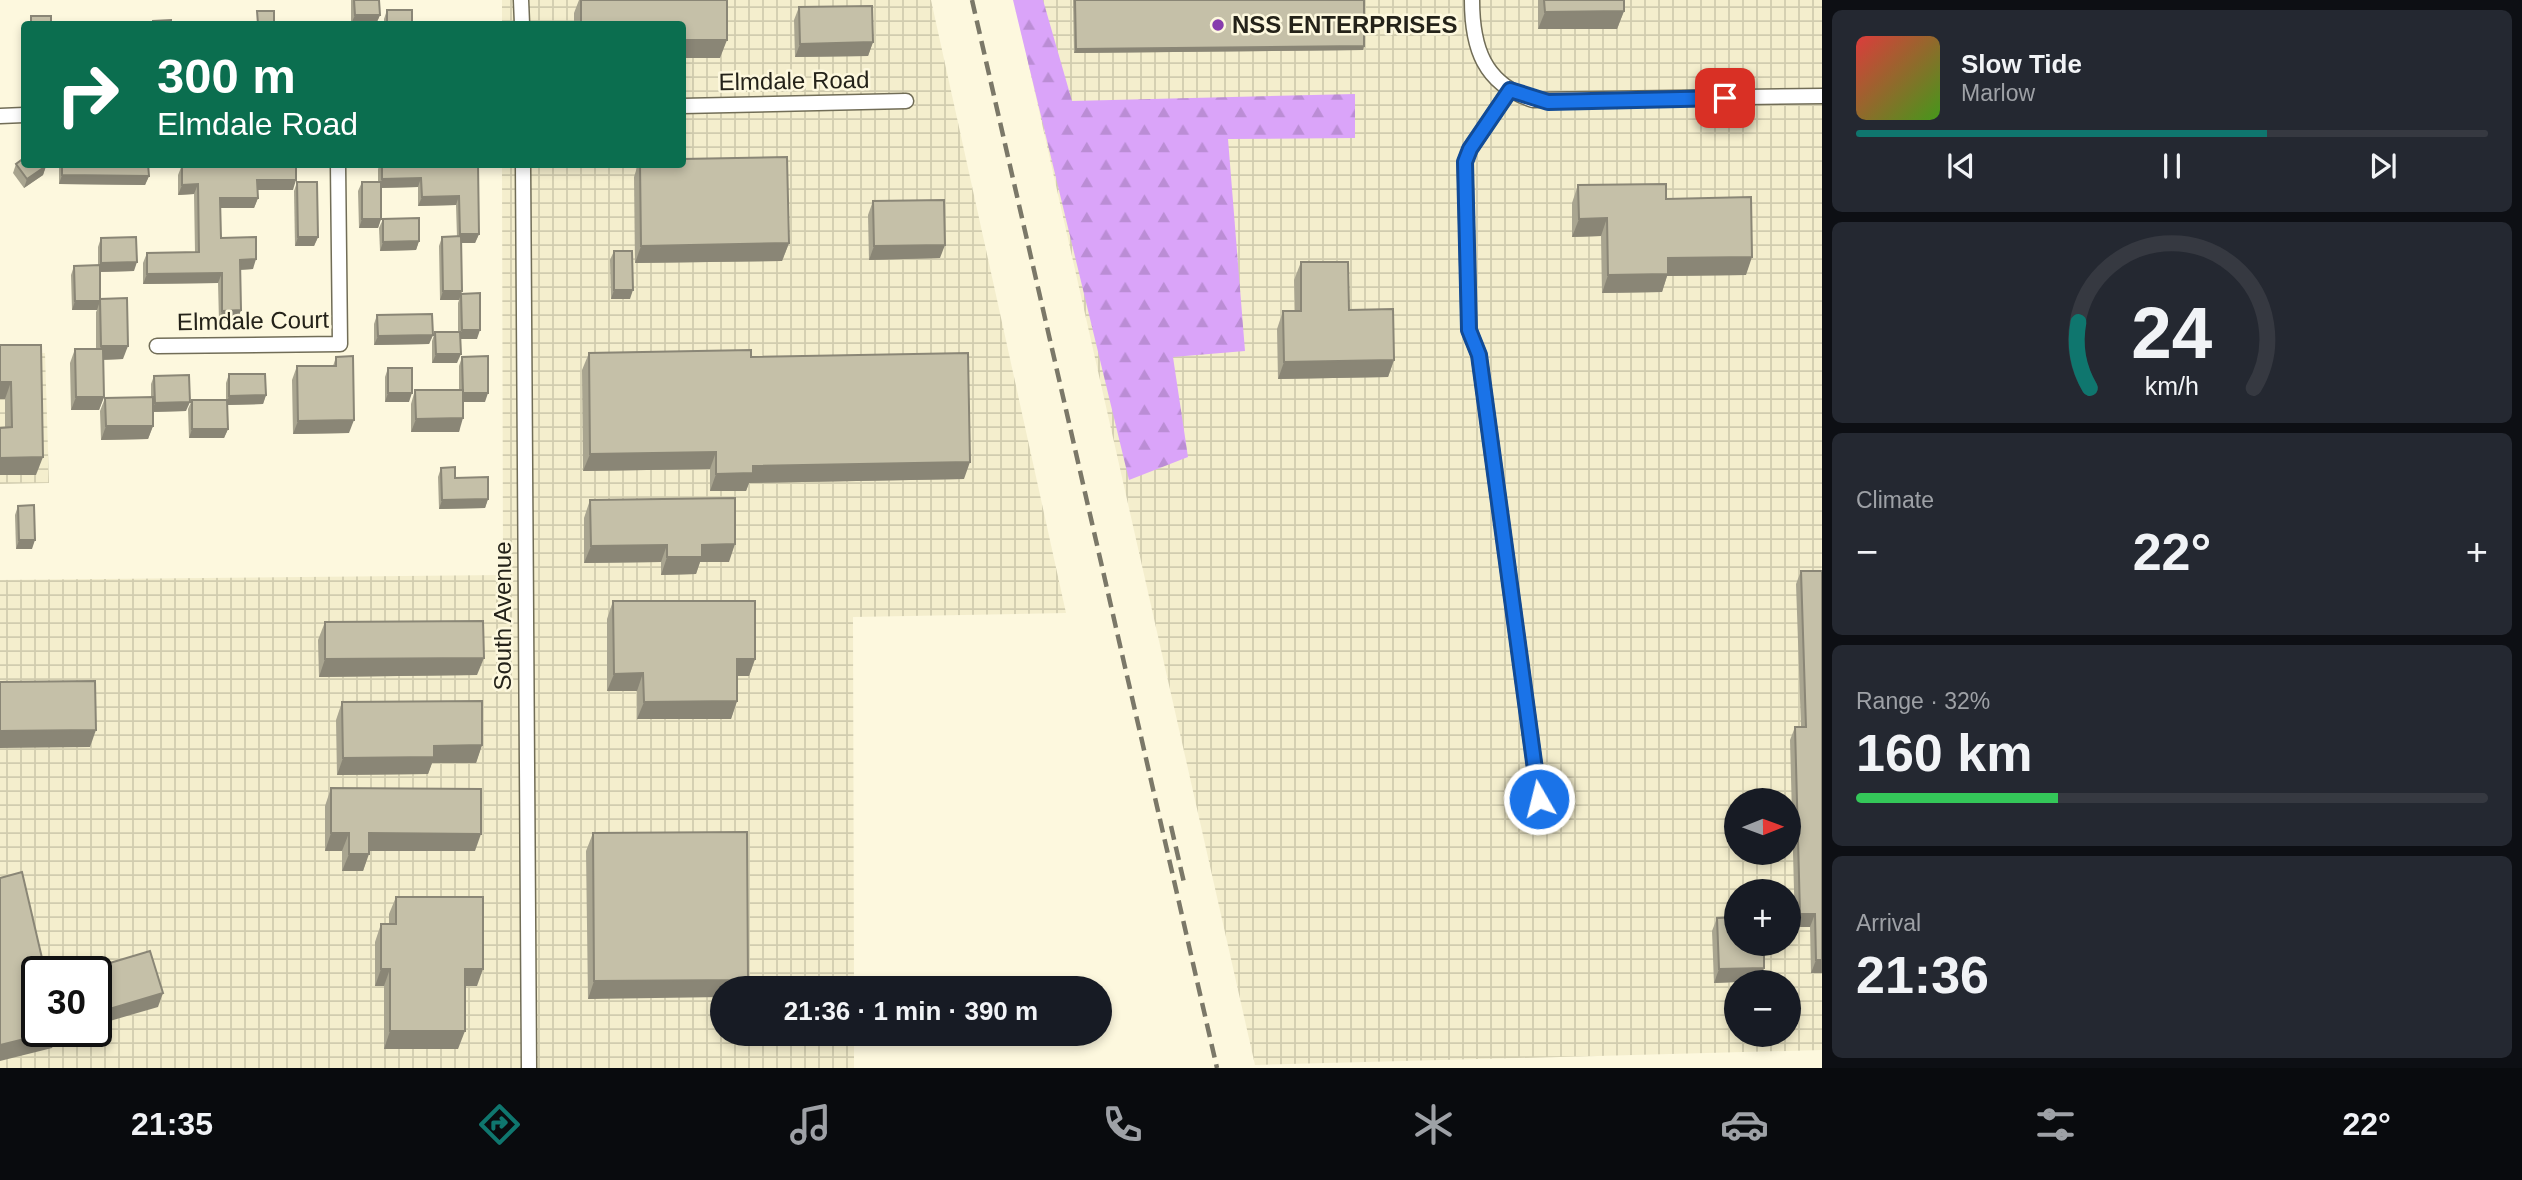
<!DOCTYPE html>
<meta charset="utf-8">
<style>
:root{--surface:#171b24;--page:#242831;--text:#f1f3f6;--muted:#9ea1a6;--line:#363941;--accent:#0f766e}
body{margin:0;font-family:Helvetica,sans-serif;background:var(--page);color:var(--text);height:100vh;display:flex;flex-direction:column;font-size:26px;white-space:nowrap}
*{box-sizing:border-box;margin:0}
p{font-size:23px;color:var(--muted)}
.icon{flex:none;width:38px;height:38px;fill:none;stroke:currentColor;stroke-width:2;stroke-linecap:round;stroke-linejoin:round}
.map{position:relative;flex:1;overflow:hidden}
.sheet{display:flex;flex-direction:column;gap:10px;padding:10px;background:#0d0f14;width:700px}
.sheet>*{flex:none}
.top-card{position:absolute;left:21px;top:21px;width:665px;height:147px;border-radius:7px;box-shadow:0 4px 10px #0003;background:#0b6e4f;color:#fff;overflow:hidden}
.needle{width:46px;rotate:89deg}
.controls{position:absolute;left:1724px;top:788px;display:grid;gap:14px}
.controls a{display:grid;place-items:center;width:77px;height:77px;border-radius:50%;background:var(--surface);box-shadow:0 4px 10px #0003;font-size:35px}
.speed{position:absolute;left:21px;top:956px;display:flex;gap:14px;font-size:35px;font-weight:700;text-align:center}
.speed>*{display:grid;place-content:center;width:91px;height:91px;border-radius:50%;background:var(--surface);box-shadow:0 4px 10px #0003;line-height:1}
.speed .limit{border:4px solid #111;border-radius:10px;background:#fff;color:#111}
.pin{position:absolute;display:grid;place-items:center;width:60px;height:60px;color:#fff;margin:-30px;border-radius:14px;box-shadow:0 4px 10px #0006}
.me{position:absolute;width:77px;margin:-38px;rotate:352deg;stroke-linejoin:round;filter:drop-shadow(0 0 5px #0008)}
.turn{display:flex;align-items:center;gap:24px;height:147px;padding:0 21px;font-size:32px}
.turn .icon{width:91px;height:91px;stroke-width:2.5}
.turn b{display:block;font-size:49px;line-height:60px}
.big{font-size:52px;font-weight:800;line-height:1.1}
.sheet .card{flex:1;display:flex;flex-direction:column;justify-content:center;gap:10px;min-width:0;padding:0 24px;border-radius:10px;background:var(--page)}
.sheet .dial{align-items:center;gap:0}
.dial svg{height:182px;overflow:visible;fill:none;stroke:var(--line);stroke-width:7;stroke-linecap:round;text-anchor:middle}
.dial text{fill:var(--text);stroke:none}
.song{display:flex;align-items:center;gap:21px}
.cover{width:84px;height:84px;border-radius:10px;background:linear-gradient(135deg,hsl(0 70% 55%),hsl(100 70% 35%))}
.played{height:7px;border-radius:4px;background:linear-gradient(90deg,var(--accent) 65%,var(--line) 65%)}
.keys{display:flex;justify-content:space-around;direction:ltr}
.heat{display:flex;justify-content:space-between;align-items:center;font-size:38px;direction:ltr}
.charge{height:10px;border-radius:5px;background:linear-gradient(90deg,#34c759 32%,var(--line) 0)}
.trip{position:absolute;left:710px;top:976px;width:402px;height:70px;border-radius:35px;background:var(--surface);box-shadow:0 4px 10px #0003;font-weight:800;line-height:70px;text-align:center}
.dock{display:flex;height:112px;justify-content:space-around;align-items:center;background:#090b0e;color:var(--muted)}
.dock .icon{width:49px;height:49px}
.dock .current{color:var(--accent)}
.dock b{font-size:32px;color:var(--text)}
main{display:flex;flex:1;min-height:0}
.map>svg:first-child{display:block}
.industrial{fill:url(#industrial-grid);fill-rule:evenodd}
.forest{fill:url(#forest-firs)}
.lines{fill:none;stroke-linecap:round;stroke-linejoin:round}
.street-casing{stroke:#716d57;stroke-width:17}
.street{stroke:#fff;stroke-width:14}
.rail{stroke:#7b7868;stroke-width:4.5;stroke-dasharray:14 7;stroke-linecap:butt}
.wall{fill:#a9a590}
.shaded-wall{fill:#8a8676}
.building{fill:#c5c0a8;stroke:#8a8676;stroke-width:2}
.route-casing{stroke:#114b97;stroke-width:18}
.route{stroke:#1a73e8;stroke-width:12}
.poi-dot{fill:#873cad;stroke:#fdf8de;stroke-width:2.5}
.labels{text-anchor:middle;stroke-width:5;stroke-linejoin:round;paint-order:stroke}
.poi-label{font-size:24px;font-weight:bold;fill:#242219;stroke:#fdf8de;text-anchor:start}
.street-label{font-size:24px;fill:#242219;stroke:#fdf8de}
</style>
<main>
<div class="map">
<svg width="1822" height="1068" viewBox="0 0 1822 1068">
<defs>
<pattern id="industrial-grid" width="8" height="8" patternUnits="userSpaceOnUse" patternTransform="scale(1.75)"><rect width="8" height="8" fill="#f4eecd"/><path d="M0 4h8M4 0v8" fill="none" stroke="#d1ccaf"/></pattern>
<pattern id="forest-firs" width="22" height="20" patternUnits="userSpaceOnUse" patternTransform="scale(1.75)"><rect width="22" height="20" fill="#daa4f9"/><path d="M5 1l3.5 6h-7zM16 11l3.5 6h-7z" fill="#bb8dd5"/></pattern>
</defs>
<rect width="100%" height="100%" fill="#fdf8de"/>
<g class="industrial">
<path d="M502,0H931L1066,613L853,617L854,989H723V1034H854V1068H0V580L503,575L502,165L682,164V24H502ZM37,971H96V1031H37Z"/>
<path d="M1014,0H1822V1050L1255,1065ZM1736,800H1788V852H1736ZM1736,891H1788V943H1736ZM1736,982H1788V1034H1736Z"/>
<path d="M0,352L45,353L49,483L0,484Z"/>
</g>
<path class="forest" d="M1013,0H1043L1072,101L1355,94V138L1228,139L1245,351L1173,357L1188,457L1129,480Z"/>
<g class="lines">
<g class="street-casing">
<g id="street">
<path d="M521,0L522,24"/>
<path d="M1472,0C1472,48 1484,84 1533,100L1822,96"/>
<path d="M1510,90L1470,149L1465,162L1469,330L1479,355L1539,799"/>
<path d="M682,106L906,101"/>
<path d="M0,116L24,115"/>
<path d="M523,164L529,1068"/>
<path d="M157,346L340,344L338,164"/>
</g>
</g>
<use href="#street" class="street"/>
<g class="rail">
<path d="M972,0L1217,1068"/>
<path d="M1171,826L1185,887"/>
</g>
</g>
<g class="wall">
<path d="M351,0H379L380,15L376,24H351Z"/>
<path d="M579,0H727L720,58L682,24H574V13Z"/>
<path d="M1073,0H1364V46L1363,50L1074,53Z"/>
<path d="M1538,0H1624V11L1617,29H1538Z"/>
<path d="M799,7L873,42L868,56L795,57L794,20Z"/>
<path d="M387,10L412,24H384V19Z"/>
<path d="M16,164L46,166L43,175L24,188L13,173Z"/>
<path d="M59,164H148L149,176L145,185L59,184Z"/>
<path d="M380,164H478L479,234L475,243H461L462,291L461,294L477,339H460L457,363H432V341L435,332H458V303L459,300H440L439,246L442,237H457L456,205L418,206V187L381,188V219L378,228H359L358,191L362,182H378V169Z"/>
<path d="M638,164H682L789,243L782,261L635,263L634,177Z"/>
<path d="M182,165L293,190H257L258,198L254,208H221V238L253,269L240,270L241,310L237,320L219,321L218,283L143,284V263L147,253L195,252L194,194L178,195V175Z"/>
<path d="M297,182L318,237L314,246H295L294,191Z"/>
<path d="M1578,185L1666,199L1746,275L1667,276L1662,292L1602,293L1601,236L1572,237V203Z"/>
<path d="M873,201L940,258L869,260L868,215Z"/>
<path d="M383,219L419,241L416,250L380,251L379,228Z"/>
<path d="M101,238L134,271L100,272V299L123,359L103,360L104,397L99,410H71L70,363L75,349H96V312L97,310H72L71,275L74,266L98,265V247Z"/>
<path d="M614,251L630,299H611L610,260Z"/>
<path d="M1301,262L1349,310L1394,360L1388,377L1278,379L1277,329L1283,311H1295L1294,280Z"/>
<path d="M377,315L433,335L429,344L374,345V324Z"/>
<path d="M0,345H41L36,475L5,428V399Z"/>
<path d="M589,353L751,357L964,479L749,483L746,491H710V469L583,471L582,370Z"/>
<path d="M336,357L349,433L293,434L292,380L297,366H333Z"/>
<path d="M462,357L485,402H463L459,432H411V404L415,390H459V366Z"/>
<path d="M388,368L409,402H385V377Z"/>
<path d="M229,374L266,395L263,404L227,405L228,429L224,438H189L188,409L192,400H226V383Z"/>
<path d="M154,376L186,411L153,412V426L148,439L101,440L100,411L105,398L151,397V384Z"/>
<path d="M441,468L488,499L485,508L439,509L438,477Z"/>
<path d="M590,500L729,562H700L696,574L661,575V562L584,563V518Z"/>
<path d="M18,506L32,549H16L15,515Z"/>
<path d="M1801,571H1822V973H1811L1810,927H1795L1790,740L1795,727H1801L1796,584Z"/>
<path d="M613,601L755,659L749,676H737V701L731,719H637V691H607V619Z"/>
<path d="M325,622L477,675L319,677L318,640Z"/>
<path d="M342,702L482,745L476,763H432L428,774L337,775L336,720Z"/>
<path d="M331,788L475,851H369L363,871H342V851H325V806Z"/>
<path d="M593,833L748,980L744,989H723L588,999L586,851Z"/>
<path d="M396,897L477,986H465L458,1049H384V986H375V942L381,924H389V914Z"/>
<path d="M1717,918L1764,968L1759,981L1714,983L1712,931Z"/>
</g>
<g class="shaded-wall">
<path d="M1624,11L1617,29H1538L1545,12Z"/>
<path d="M355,15H380L376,24H351Z"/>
<path d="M682,40H727L720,58H682Z"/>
<path d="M873,42L868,56L795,57L800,44Z"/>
<path d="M1364,46L1363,50L1074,53L1076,49Z"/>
<path d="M46,166L43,175L24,188L27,179Z"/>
<path d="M62,175L149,176L145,185L59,184Z"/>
<path d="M421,178L418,187L379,188L382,179Z"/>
<path d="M257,180H296L293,190H254Z"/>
<path d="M198,184L194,194L178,195L182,185Z"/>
<path d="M459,196L456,205L418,206L422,197Z"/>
<path d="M220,198H258L254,208H217Z"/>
<path d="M1607,218L1601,236L1572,237L1579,219Z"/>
<path d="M362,219H381L378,228H359Z"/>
<path d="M460,234H479L475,243H457Z"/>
<path d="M298,237H318L314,246H295Z"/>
<path d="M419,241L416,250L380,251L383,242Z"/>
<path d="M789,243L782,261L635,263L641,246Z"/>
<path d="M945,245L940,258L869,260L874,246Z"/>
<path d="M1752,257L1746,275L1667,276L1662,292L1602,293L1608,275L1668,258Z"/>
<path d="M256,259L253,269L236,270L240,260Z"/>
<path d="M137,262L134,271L98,272L101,263Z"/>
<path d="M222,273L218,283L143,284L147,274Z"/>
<path d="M614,290H633L630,299H611Z"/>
<path d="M443,291H462L459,300H440Z"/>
<path d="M75,301H100L97,310H72Z"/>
<path d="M241,310L237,320L219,321L222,311Z"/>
<path d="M462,330H480L477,339H458Z"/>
<path d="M433,335L429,344L374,345L378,336Z"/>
<path d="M101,346H128L123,359L96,360Z"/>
<path d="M436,354H461L457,363H432Z"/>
<path d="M1394,360L1388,377L1278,379L1284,362Z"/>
<path d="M0,382H11L5,399H0Z"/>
<path d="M388,393H412L409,402H385Z"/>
<path d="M463,393H488L485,402H460Z"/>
<path d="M266,395L263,404L226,405L229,396Z"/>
<path d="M76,397H104L99,410H71Z"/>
<path d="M190,402L186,411L151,412L155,403Z"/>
<path d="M463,418L459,432H411L416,419Z"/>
<path d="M354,420L349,433L293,434L298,421Z"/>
<path d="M106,426H153L148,439L101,440Z"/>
<path d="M192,429H228L224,438H189Z"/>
<path d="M716,452L710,469L583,471L590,454Z"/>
<path d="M43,457L36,475H0V458Z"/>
<path d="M970,462L964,479L749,483L746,491H710L716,474L753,466Z"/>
<path d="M488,499L485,508L439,509L442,500Z"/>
<path d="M19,540H35L32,549H16Z"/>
<path d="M735,544L729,562H700L696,574L661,575L667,557L702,545Z"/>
<path d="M667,545L661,562L584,563L591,546Z"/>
<path d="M484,658L477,675L319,677L325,659Z"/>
<path d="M737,659H755L749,676H731Z"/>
<path d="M643,673L637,691H607L614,674Z"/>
<path d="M737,701L731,719H637L644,702Z"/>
<path d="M96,730L90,747L0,748V731Z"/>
<path d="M482,745L476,763H432L428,774L337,775L343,758L434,746Z"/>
<path d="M331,833H349L342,851H325Z"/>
<path d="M369,833L481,834L475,851H363Z"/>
<path d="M349,854H369L363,871H342Z"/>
<path d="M1800,914H1815L1810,927H1795Z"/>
<path d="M1816,960H1822V973H1811Z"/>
<path d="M1764,968L1759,981L1714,983L1719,969Z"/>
<path d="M381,969H390L384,986H375Z"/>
<path d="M465,969H483L477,986H458Z"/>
<path d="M748,980L744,989H723V997L588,999L594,981Z"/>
<path d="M163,993L158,1007L96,1025V1013Z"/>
<path d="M59,1031L52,1048L0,1061V1045Z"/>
<path d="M390,1031H465L458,1049H384Z"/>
</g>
<g class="building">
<path d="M354,0H379L380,15H355Z"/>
<path d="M581,0H727V40H682V24H581Z"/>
<path d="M1075,0H1364V46L1076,49Z"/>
<path d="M1544,0H1624V11L1545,12Z"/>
<path d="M872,6L873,42L800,44L799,7Z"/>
<rect x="387" y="10" width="25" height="14"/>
<path d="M257,11H274V24H258Z"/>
<path d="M31,16H51V23L101,22V24H31Z"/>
<path d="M171,20V24H153V21Z"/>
<path d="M787,157L789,243L641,246L640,164H682V159Z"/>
<path d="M24,158V164H45L46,166L27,179L16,164Z"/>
<path d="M62,164H148L149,176L62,175Z"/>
<path d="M296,164V180H257L258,198H220L221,238L256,237V259L240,260L241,310L222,311V273L147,274V253L199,252L198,184L182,185V165Z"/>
<path d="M382,164H478L479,234H460L459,196L422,197L421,178L382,179Z"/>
<path d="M297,182H317L318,237H298Z"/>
<rect x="362" y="182" width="19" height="37"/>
<path d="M1666,184V199L1751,197L1752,257L1668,258V274L1608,275L1607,218L1579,219L1578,185Z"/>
<path d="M944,200L945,245L874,246L873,201Z"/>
<path d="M419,218V241L383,242V219Z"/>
<path d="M461,236L462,291H443L442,237Z"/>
<path d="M136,237L137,262L101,263V238Z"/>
<path d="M614,251H632L633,290H614Z"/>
<path d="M1301,262H1348L1349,310L1393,309L1394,360L1284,362L1283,311H1301Z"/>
<path d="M100,265V301H75L74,266Z"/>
<path d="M480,293V330H462L461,294Z"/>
<path d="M127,298L128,346H101L100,299Z"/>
<path d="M432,314L433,335L378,336L377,315Z"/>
<path d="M435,332H460L461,354H436Z"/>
<path d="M0,345H41L43,457L0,458V428L12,427L11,382H0Z"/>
<path d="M75,349H103L104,397H76Z"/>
<path d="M751,350V357L968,353L970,462L753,466V473L716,474V452L590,454L589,353Z"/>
<path d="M353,356L354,420L298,421L297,366H336V357Z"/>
<path d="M488,356V393H463L462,357Z"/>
<rect x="388" y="368" width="24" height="25"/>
<path d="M229,374H265L266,395L229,396Z"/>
<path d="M189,375L190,402L155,403L154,376Z"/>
<path d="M415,390H463V418L416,419Z"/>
<path d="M153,397V426H106L105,398Z"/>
<path d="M192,400H227L228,429H192Z"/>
<path d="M455,467V478L488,477V499L442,500L441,468Z"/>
<path d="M735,498V544L702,545V557H667V545L591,546L590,500Z"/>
<path d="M34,505L35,540H19L18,506Z"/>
<path d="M1801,571H1822V960H1816L1815,914H1800L1795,727H1806Z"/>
<path d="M613,601H755V659H737V701L644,702L643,673L614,674Z"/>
<path d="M483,621L484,658L325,659V622Z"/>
<path d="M95,681L96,730L0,731V682Z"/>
<path d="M482,701V745L434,746V757L343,758L342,702Z"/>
<path d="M331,788L481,789V834L369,833V854H349V833H331Z"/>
<path d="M747,832L748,980L594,981L593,833Z"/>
<path d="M22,872L45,971H37V1031H57L0,1045V878Z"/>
<path d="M396,897H483V969H465V1031H390V969H381V924H396Z"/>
<path d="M1736,917V943H1764V968L1719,969L1717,918Z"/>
<path d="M150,951L163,993L96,1013V971H83Z"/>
</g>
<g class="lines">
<g class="route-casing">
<path id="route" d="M1539,799L1479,355L1469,330L1465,162L1470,149L1510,90L1548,102L1725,98"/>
</g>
<use href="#route" class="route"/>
</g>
<circle class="poi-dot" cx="1218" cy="25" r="7"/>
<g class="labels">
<g class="poi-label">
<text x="1232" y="33">NSS ENTERPRISES</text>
</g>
<g class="street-label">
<text transform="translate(794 81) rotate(-1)" y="8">Elmdale Road</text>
<text transform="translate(253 321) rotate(-1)" y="8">Elmdale Court</text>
<text transform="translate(503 616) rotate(-90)" y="8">South Avenue</text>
</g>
</g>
</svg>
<div class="controls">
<a><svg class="needle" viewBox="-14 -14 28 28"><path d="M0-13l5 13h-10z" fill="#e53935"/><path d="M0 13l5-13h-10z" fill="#9ea1a6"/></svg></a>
<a>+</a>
<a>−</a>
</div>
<div class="speed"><div class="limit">30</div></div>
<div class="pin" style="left:1725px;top:98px;background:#d93025"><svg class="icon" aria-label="arrive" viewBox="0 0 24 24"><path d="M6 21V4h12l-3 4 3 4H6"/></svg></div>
<svg class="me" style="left:1539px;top:799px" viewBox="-20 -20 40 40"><circle r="17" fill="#1a73e8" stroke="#fff" stroke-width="3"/><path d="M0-11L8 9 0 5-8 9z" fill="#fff"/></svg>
<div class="trip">21:36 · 1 min · 390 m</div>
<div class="top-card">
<div class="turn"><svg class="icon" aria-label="right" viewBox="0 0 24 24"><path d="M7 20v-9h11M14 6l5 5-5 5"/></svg><div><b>300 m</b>Elmdale Road</div></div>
</div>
</div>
<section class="sheet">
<div class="card">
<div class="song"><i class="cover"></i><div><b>Slow Tide</b><p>Marlow</p></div></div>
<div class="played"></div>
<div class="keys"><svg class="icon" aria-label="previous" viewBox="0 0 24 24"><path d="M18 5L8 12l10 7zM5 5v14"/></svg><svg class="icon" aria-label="pause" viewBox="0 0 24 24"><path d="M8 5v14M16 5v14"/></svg><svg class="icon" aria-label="next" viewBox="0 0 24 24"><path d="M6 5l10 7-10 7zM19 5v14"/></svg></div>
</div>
<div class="card dial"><svg viewBox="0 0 100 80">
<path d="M14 69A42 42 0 1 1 86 69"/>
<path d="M14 69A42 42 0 0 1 9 40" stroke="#0f766e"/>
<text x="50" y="56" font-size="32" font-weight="700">24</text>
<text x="50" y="72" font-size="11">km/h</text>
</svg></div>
<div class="card"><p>Climate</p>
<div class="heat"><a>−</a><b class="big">22°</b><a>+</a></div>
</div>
<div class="card"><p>Range · 32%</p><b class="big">160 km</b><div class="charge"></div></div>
<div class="card"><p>Arrival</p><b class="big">21:36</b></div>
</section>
</main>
<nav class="dock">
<b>21:35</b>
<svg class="icon current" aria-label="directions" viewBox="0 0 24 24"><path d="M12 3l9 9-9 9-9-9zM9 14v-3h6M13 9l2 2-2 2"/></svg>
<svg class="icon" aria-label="music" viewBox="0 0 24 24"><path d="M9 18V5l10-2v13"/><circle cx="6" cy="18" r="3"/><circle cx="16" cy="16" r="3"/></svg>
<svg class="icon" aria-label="phone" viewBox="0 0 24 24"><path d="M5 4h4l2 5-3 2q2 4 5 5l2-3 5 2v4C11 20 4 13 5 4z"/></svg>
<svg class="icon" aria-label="climate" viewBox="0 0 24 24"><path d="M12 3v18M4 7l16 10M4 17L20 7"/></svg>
<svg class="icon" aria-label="car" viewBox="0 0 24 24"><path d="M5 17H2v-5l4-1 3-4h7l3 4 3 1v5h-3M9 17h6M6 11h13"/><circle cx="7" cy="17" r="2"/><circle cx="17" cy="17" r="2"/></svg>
<svg class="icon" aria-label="filters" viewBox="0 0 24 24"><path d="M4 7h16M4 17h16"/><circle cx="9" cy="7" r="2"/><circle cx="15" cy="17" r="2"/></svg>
<b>22°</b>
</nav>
